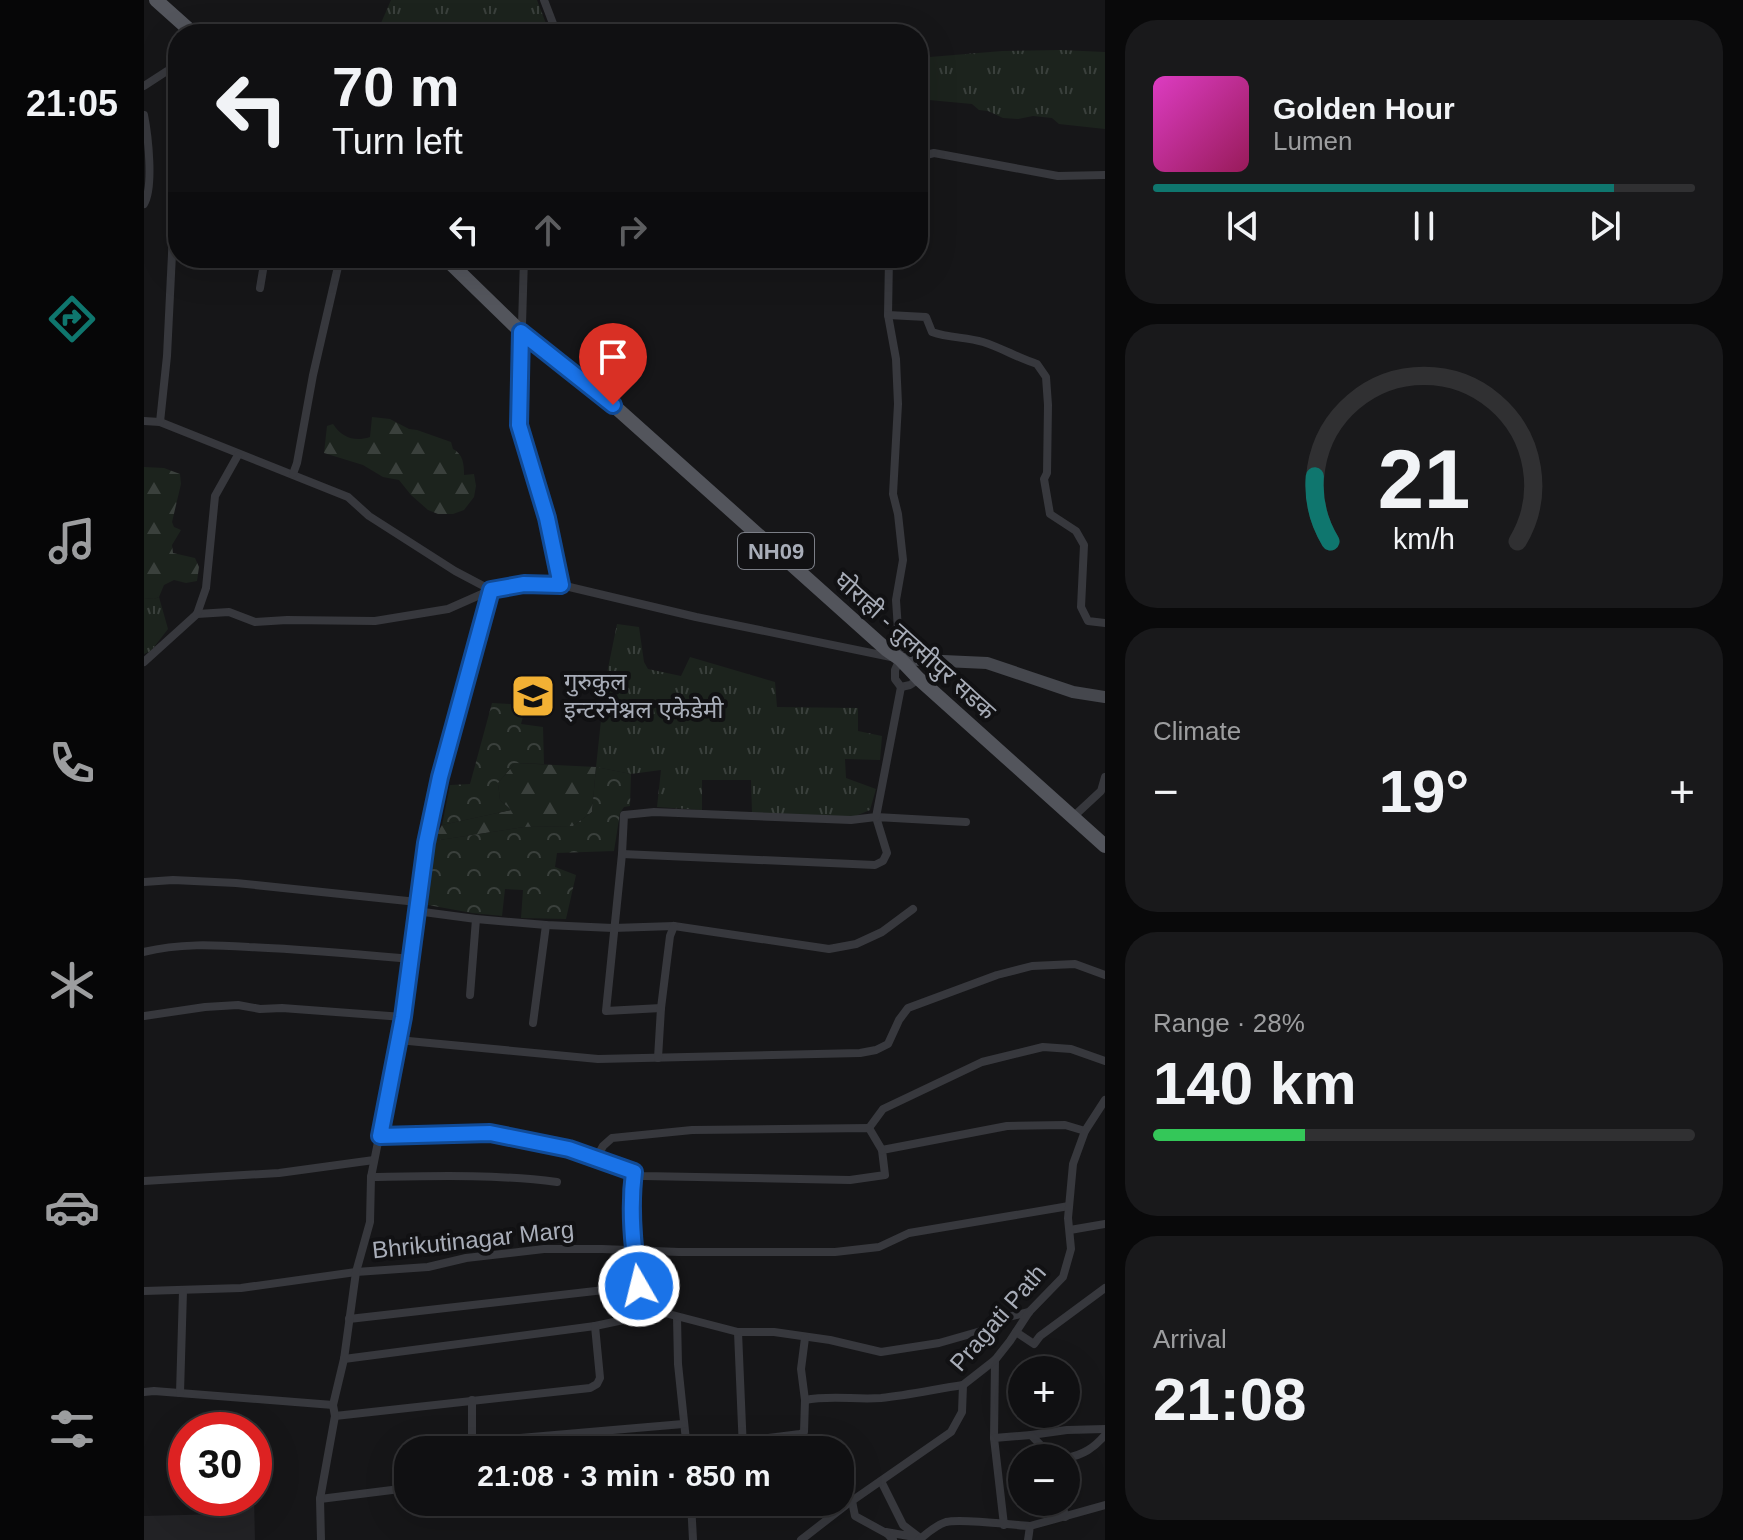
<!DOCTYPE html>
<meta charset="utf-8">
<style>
:root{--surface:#101012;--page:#19191b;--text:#f1f3f6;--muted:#9c9d9f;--line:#303032;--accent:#0f766e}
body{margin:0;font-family:Arial,"Noto Sans Devanagari",sans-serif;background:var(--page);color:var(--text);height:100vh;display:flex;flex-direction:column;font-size:30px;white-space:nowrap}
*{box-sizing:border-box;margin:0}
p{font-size:26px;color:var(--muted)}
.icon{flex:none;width:44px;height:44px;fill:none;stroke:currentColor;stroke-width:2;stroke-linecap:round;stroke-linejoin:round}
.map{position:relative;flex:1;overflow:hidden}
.drawer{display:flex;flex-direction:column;gap:20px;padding:20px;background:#09090a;width:638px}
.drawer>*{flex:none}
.banner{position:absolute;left:24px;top:24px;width:760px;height:244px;border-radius:32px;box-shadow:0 8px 32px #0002,0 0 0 2px var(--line);background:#101012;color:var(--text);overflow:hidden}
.controls{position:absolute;left:864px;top:1356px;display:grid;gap:16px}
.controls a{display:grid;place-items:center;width:72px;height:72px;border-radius:50%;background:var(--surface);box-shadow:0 8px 32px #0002,0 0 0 2px var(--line);font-size:40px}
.speed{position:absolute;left:24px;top:1412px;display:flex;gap:16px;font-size:40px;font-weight:700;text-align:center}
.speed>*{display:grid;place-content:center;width:104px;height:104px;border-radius:50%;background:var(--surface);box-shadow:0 8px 32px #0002,0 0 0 2px var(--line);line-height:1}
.speed .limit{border:12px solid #d22;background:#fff;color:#111}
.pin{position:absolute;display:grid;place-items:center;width:68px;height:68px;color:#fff;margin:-82px -34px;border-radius:50% 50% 50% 0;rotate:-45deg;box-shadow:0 0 8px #0007}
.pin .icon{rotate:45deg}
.me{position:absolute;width:88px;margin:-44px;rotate:352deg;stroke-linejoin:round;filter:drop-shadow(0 0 6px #0008)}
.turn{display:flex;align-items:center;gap:28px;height:168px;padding:0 32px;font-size:36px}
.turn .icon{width:104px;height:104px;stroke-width:2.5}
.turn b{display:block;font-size:56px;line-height:68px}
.lanes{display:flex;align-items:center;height:76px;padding:0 32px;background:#0003;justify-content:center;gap:40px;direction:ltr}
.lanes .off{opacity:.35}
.big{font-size:60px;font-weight:600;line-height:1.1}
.drawer .tile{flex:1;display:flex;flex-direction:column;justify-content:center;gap:12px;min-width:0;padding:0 28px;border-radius:32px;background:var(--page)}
.drawer .dial{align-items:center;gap:0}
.dial svg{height:208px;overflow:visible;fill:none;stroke:var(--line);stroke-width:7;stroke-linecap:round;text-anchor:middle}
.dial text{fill:var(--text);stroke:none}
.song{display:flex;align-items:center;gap:24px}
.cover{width:96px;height:96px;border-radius:12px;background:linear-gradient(135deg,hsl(310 70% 55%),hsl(330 70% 35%))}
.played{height:8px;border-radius:4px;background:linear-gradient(90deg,var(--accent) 85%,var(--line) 85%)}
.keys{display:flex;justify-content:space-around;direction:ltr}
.heat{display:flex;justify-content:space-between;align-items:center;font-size:44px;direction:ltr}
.charge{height:12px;border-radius:6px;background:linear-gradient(90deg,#34c759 28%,var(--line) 0)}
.trip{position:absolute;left:250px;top:1436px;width:460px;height:80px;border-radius:32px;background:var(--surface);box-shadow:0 8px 32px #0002,0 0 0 2px var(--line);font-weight:600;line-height:80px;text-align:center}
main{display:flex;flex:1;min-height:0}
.dock{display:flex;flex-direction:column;width:144px;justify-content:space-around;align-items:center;background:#060607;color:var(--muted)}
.dock .icon{width:56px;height:56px}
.dock .selected{color:var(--accent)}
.dock b{font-size:36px;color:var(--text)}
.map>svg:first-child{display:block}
.built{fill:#222225}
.grass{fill:url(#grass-tufts)}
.forest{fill:url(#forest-firs)}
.park{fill:url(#park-crowns)}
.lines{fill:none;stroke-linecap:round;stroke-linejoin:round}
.street{stroke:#37383d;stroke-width:8}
.secondary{stroke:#45474d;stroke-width:12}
.primary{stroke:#53555c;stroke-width:14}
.route-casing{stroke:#114b97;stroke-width:20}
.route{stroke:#1a73e8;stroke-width:14}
.labels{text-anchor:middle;stroke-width:8;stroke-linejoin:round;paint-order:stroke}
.shield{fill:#111113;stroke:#7b7e86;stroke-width:2}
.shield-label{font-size:22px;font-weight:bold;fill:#a8adb8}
.street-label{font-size:24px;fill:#a8adb8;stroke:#111113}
.poi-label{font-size:24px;fill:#a8adb8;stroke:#111113;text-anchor:start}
</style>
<main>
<nav class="dock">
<b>21:05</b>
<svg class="icon selected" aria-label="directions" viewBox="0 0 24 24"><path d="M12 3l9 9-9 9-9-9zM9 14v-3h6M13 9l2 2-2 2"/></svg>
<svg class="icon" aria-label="music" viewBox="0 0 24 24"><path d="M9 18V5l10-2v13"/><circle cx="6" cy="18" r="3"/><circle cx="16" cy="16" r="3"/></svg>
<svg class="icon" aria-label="phone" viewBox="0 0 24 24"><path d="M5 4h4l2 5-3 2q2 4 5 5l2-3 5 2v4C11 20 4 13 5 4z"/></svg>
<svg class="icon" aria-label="climate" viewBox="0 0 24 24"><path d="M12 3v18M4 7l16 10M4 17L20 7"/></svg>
<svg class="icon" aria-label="car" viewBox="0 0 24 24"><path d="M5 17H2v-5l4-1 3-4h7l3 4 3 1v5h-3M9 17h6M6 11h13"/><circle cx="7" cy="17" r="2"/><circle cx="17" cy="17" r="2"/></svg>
<svg class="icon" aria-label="filters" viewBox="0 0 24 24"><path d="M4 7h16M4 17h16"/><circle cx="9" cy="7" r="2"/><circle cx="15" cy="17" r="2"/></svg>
</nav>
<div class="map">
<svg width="961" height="1540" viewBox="0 0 961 1540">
<defs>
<pattern id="grass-tufts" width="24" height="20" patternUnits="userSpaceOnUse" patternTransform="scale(2)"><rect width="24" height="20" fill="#1c231d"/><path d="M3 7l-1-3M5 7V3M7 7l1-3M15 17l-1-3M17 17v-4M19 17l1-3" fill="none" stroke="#3a403c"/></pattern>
<pattern id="forest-firs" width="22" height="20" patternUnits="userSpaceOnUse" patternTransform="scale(2)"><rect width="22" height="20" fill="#1c231d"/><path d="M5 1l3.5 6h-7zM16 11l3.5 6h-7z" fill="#3a403c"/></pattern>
<pattern id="park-crowns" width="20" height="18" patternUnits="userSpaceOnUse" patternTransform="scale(2)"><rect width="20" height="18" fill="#1c231d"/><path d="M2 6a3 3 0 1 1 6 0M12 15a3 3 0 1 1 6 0" fill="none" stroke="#3a403c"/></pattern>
</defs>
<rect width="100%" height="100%" fill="#161618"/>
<path class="built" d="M110,1496L111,1540H0V1516L77,1514L78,1498H110Z"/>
<g class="grass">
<path d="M247,0H393L406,34H237V23Z"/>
<path d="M917,50L961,52V129L915,124L908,118L889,116L874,119L859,118L844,111L835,110L828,104L785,100L774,111V58L858,51Z"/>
<path d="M15,597L24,629L7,651L0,654V598L10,599Z"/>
<path d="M473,624L495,627L500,662L504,669L537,676L546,657L631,682L633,707L714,708V731L738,736L736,760L701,759L702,778L732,789L726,810L707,818L608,813L607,780H558V810L513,807L517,770L487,774L452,767L461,683Z"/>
</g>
<g class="forest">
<path d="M228,417L246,419L265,429L273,430L307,442L309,449C319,454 320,464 320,475L330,474L332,486L330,497L320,510L309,514H294L284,510L267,495L255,480L239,477L219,465L180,453L183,426L189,424C198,438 211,442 226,437Z"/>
<path d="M0,467L20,468L36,474L37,484L28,522L30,527L37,530L28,545L29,553L51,558L55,567L53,581L42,583L30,580L20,585L15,597L10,599L0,598Z"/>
<path d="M371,763L452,767L448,812L429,826L380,827L289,841L298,825L367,810L356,800L354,783Z"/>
</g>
<g class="park">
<path d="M348,703L382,705L377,724L399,727L400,764L371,763L354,783L356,800L367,810L298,825L306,785L326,784Z"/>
<path d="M452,767L487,774L486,806L480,807L476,813L470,851L413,853L411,867L432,875L422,919L377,918L379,890L361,889L358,916L328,913L284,905L289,841L380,827L429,826L448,812Z"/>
</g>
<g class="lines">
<g class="street">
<path d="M400,0L413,34"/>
<path d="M0,86L23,71L34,68"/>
<path d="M0,115C4,135 10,187 0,204"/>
<path d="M774,157L790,153L914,176L961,175"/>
<path d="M380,258L375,425L403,518L417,585"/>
<path d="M745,258L744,315L752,359L754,404L749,494L754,514L759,560L752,600L756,659L751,670V679L757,687L766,685L775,679"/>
<path d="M116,288L121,258"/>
<path d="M744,315L782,317L788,332C805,338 822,337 839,342C858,348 874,358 893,364L902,377L904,405L903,473L900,479L906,514L932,531L940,545L937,607L944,621L961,623"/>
<path d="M0,421L16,422L204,497L225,516L311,571L347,590L380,584L417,585L552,617L747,657"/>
<path d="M16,422L23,356L30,213"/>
<path d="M149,474L153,463L169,375L196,258"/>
<path d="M53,614L85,612L111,622L143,620L231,621L304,609L347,590"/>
<path d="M0,662L53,614L62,588L71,496L94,455"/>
<path d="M929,817L957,791L961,777"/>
<path d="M478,854L731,865L739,861L743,853L732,817L822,822"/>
<path d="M0,882L29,880L92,883L273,902"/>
<path d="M272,911L332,919L402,925L469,928L530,926L685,949L712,944L738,932L769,909"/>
<path d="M0,952C34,943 71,945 105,947C160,949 213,954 267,959"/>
<path d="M326,995L332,919"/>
<path d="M517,1008L462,1011L478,854L480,815L510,812L707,820L732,817L757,687"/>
<path d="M0,1016L61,1007L94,1005L116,1009L138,1008L259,1017"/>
<path d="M389,1023L402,925"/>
<path d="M254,1040L454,1059L716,1053L732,1050L744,1044L755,1020L764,1008L853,975L888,966L931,964L961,975"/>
<path d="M514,1058L517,1008L526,936L530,926"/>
<path d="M725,1128L739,1109L838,1062L899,1047L927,1049L961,1061"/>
<path d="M236,1136C273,1136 312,1128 349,1133C401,1140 450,1157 499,1176L706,1180L741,1175L738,1150L863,1126L921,1125L941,1131"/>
<path d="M452,1159L459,1146L468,1138L548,1130L725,1128L738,1150"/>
<path d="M490,1172C486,1210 489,1248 495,1286"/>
<path d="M227,1177C289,1176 351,1174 413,1182"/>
<path d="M0,1181L135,1173L230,1160"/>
<path d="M926,1230L961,1224"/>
<path d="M0,1291L97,1288L212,1272L284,1267L322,1258L400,1249H458L535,1252H691L735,1247L765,1233L925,1206"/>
<path d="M533,1317L534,1364L543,1450"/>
<path d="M205,1319L495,1286L517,1312"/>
<path d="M594,1332L599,1450"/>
<path d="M872,1332L890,1344L896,1336L961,1288"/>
<path d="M200,1359L451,1326L517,1312L594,1332H630L686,1340L737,1352L795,1343L837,1331L860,1318L885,1312"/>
<path d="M851,1360L850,1438L860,1525"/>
<path d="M0,1392L10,1391L189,1405"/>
<path d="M36,1393L39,1291"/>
<path d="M661,1400C687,1395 712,1400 737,1398C765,1395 792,1389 819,1385"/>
<path d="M191,1416L446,1388L453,1384L456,1378L451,1326"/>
<path d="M887,1435L923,1430L961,1429"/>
<path d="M850,1438L887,1435L909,1458"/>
<path d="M599,1441L656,1434L660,1432L661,1400L657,1369L661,1338"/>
<path d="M328,1442V1400"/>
<path d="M329,1450L328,1442L539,1424"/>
<path d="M922,1458C939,1455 950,1448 961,1435"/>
<path d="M737,1481L759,1525L776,1538L742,1532L749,1540"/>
<path d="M176,1499L264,1488"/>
<path d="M708,1501L711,1516L742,1533"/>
<path d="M332,1502L336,1513L343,1514L497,1502"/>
<path d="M547,1502L549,1540"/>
<path d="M918,1502L921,1517"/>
<path d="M177,1540L176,1499L191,1416L189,1405L200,1359L212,1272L226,1222L227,1177L259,1017L282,843L296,777L347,590"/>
<path d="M657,1540L702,1505L807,1432L818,1412L819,1385L851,1360L866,1341L885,1312L919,1277L927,1249L924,1218L929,1164L941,1131L961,1100"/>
<path d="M775,1540C782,1534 792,1525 802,1522C818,1518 866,1525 886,1526"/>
<path d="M884,1540L886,1526L961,1505"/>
</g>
<path class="secondary" d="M756,659L843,663L929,692L961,697"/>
<g class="primary">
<path d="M12,0L50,34"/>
<path d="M301,258L377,332L469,405L743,650L756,659L775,679L961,846"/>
</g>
</g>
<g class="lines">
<g class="route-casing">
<path id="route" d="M469,405L377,332L375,425L403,518L417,585L380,584L347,590L296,777L282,843L259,1017L236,1136L346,1133L425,1149L490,1172C485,1210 489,1248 495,1286"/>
</g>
<use href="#route" class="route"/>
</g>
<defs>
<g id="school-square" transform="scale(2.3)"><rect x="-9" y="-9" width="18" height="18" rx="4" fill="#f2b134" stroke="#111113"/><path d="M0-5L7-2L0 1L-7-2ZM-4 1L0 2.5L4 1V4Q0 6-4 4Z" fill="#111"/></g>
</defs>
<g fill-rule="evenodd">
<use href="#school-square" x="389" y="696"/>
</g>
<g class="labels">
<rect class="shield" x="594" y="533" width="76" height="36" rx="6"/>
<g class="shield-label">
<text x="632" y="559">NH09</text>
</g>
<g class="street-label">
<text transform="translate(771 646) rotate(42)" y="8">घोराही - तुलसीपुर सडक</text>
<text transform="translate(329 1240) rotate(-6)" y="8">Bhrikutinagar Marg</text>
<text transform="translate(854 1318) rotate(-49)" y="8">Pragati Path</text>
</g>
<g class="poi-label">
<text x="420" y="690">गुरुकुल<tspan x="420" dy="28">इन्टरनेश्नल एकेडेमी</tspan></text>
</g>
</g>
</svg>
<div class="controls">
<a>+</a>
<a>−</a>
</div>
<div class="speed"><div class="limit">30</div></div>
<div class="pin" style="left:469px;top:405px;background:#d93025"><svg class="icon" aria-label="arrive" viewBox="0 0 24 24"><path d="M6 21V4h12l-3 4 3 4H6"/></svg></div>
<svg class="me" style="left:495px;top:1286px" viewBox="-20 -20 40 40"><circle r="17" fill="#1a73e8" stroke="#fff" stroke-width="3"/><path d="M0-11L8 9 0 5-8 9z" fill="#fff"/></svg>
<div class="trip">21:08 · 3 min · 850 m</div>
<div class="banner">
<div class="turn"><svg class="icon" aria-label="left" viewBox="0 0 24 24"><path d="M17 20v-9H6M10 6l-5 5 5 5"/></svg><div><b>70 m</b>Turn left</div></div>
<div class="lanes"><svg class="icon" aria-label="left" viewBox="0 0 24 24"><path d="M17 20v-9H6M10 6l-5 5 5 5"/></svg><svg class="icon off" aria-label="ahead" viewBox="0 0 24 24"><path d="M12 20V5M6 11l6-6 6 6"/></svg><svg class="icon off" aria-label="right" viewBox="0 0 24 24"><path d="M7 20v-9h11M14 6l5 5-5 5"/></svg></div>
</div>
</div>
<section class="drawer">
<div class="tile">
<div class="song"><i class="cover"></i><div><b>Golden Hour</b><p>Lumen</p></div></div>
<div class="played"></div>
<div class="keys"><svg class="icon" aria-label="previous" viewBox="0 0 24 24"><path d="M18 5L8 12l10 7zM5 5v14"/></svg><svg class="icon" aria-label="pause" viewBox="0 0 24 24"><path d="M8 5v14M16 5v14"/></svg><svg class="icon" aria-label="next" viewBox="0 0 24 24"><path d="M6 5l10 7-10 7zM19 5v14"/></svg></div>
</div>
<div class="tile dial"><svg viewBox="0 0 100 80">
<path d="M14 69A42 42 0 1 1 86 69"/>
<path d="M14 69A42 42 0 0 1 8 44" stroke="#0f766e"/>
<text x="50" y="56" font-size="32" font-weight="700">21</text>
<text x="50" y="72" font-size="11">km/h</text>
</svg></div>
<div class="tile"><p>Climate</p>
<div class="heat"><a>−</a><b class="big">19°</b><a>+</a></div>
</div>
<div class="tile"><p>Range · 28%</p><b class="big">140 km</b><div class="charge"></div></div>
<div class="tile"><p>Arrival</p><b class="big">21:08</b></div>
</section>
</main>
